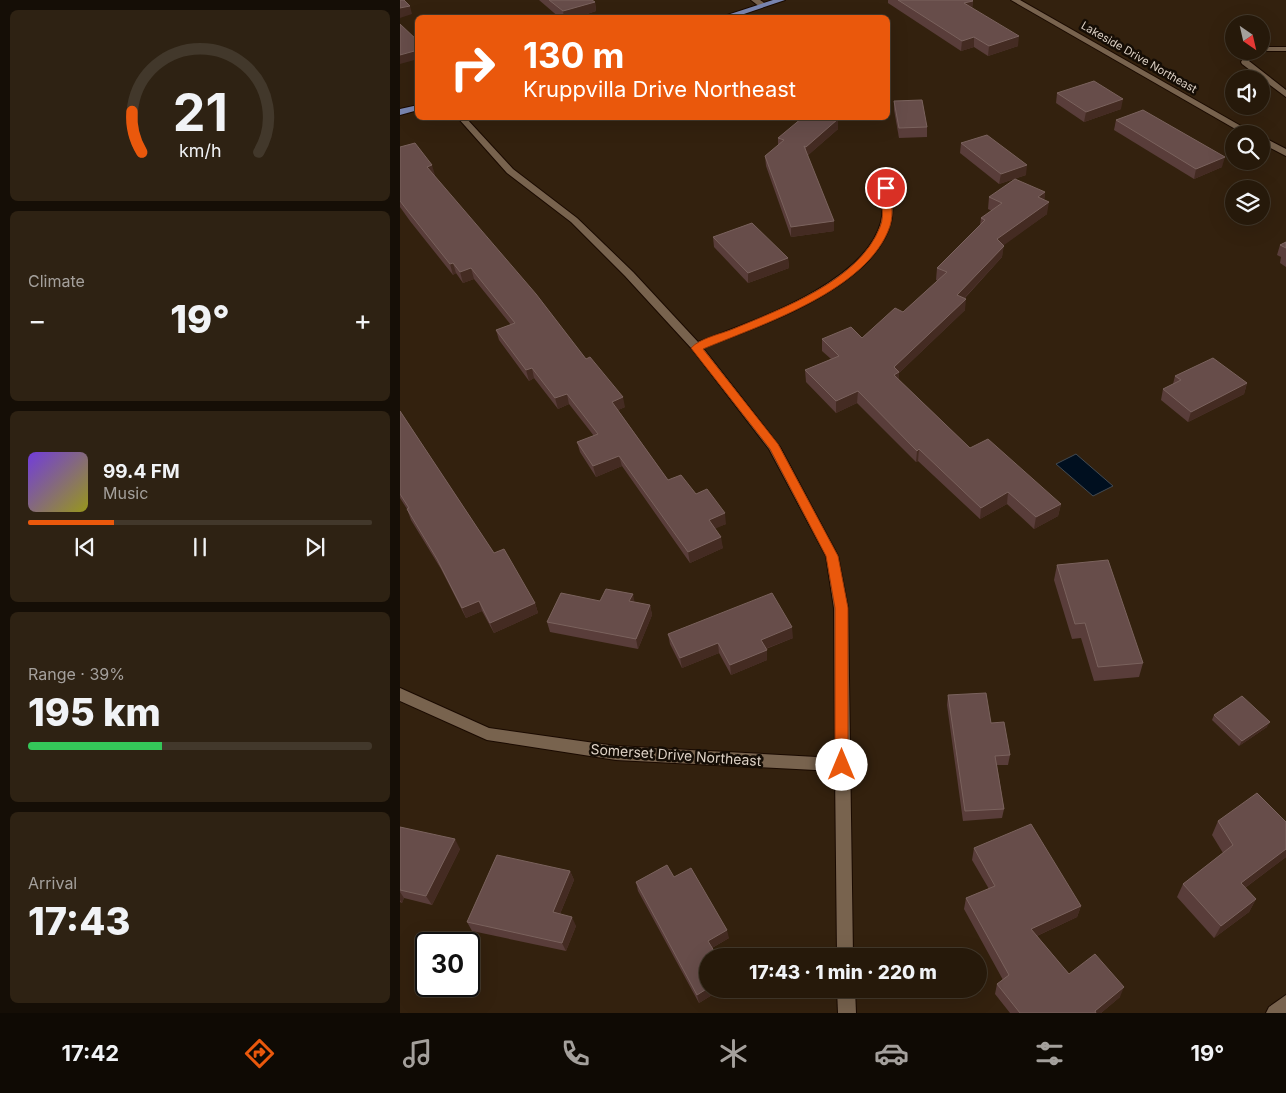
<!DOCTYPE html>
<meta charset="utf-8">
<style>
:root{--surface:#26190a;--page:#2e2213;--text:#f1f3f6;--muted:#a4a09c;--line:#42382b;--accent:#ea580c}
body{margin:0;font-family:Inter,sans-serif;background:var(--page);color:var(--text);height:100vh;display:flex;flex-direction:column;font-size:19px;white-space:nowrap}
*{box-sizing:border-box;margin:0}
p{font-size:16px;color:var(--muted)}
.icon{flex:none;width:28px;height:28px;fill:none;stroke:currentColor;stroke-width:2;stroke-linecap:round;stroke-linejoin:round}
.map{position:relative;flex:1;overflow:hidden}
.drawer{display:flex;flex-direction:column;gap:10px;padding:10px;background:#150e06;width:400px}
.drawer>*{flex:none}
.hud{position:absolute;left:15px;top:15px;width:475px;height:105px;border-radius:8px;box-shadow:0 5px 20px #0002,0 0 0 1px var(--line);background:#ea580c;color:#fff;overflow:hidden}
.needle{width:32px;rotate:146deg}
.buttons{position:absolute;left:825px;top:15px;display:grid;gap:10px}
.buttons a{display:grid;place-items:center;width:45px;height:45px;border-radius:50%;background:var(--surface);box-shadow:0 5px 20px #0002,0 0 0 1px var(--line);font-size:25px}
.speed{position:absolute;left:15px;top:932px;display:flex;gap:10px;font-size:25px;font-weight:700;text-align:center}
.speed>*{display:grid;place-content:center;width:65px;height:65px;border-radius:50%;background:var(--surface);box-shadow:0 5px 20px #0002,0 0 0 1px var(--line);line-height:1}
.speed .limit{border:2px solid #111;border-radius:8px;background:#fff;color:#111}
.pin{position:absolute;display:grid;place-items:center;width:42px;height:42px;color:#fff;margin:-21px;border:2px solid #fff;border-radius:50%;box-shadow:0 1px 5px #0007}
.me{position:absolute;width:55px;margin:-28px;rotate:0deg;stroke-linejoin:round;filter:drop-shadow(0 0 4px #0008)}
.turn{display:flex;align-items:center;gap:18px;height:105px;padding:0 25px;font-size:22px}
.turn .icon{width:65px;height:65px;stroke-width:2.5}
.turn b{display:block;font-size:35px;line-height:42px}
.big{font-size:38px;font-weight:800;line-height:1.1}
.drawer .card{flex:1;display:flex;flex-direction:column;justify-content:center;gap:8px;min-width:0;padding:0 18px;border-radius:8px;background:var(--page)}
.drawer .dial{align-items:center;gap:0}
.dial svg{height:130px;overflow:visible;fill:none;stroke:var(--line);stroke-width:7;stroke-linecap:round;text-anchor:middle}
.dial text{fill:var(--text);stroke:none}
.song{display:flex;align-items:center;gap:15px}
.cover{width:60px;height:60px;border-radius:8px;background:linear-gradient(135deg,hsl(260 70% 55%),hsl(60 70% 35%))}
.played{height:5px;border-radius:2px;background:linear-gradient(90deg,var(--accent) 25%,var(--line) 25%)}
.keys{display:flex;justify-content:space-around;direction:ltr}
.heat{display:flex;justify-content:space-between;align-items:center;font-size:28px;direction:ltr}
.charge{height:8px;border-radius:4px;background:linear-gradient(90deg,#34c759 39%,var(--line) 0)}
.trip{position:absolute;left:299px;top:948px;width:288px;height:50px;border-radius:25px;background:var(--surface);box-shadow:0 5px 20px #0002,0 0 0 1px var(--line);font-weight:800;line-height:50px;text-align:center}
.tabs{display:flex;height:80px;justify-content:space-around;align-items:center;background:#0f0a04;color:var(--muted)}
.tabs .icon{width:35px;height:35px}
.tabs .current{color:var(--accent)}
.tabs b{font-size:22px;color:var(--text)}
main{display:flex;flex:1;min-height:0}
.map>svg:first-child{display:block}
.water{fill:#000f1f;stroke:#434a51}
.lines{fill:none;stroke-linecap:round;stroke-linejoin:round}
.minor-casing{stroke:#1a0a00;stroke-width:2}
.major-casing{stroke:#1a0a00;stroke-width:2}
.minor{fill:#78634e;fill-rule:evenodd}
.major{fill:#7985af;fill-rule:evenodd}
.wall{fill:#593d3a}
.shaded-wall{fill:#442b22}
.building{fill:#674d4a;stroke:#7a625d}
.route{fill:#ea580c;stroke:#983908}
.labels{text-anchor:middle;stroke-width:5;stroke-linejoin:round;paint-order:stroke}
.far-street-label{font-size:11px;fill:#ded2c6;stroke:#150d05}
.street-label{font-size:14px;fill:#ded2c6;stroke:#150d05}
</style>
<main>
<section class="drawer">
<div class="card dial"><svg viewBox="0 0 100 80">
<path d="M14 69A42 42 0 1 1 86 69"/>
<path d="M14 69A42 42 0 0 1 8 44" stroke="#ea580c"/>
<text x="50" y="56" font-size="32" font-weight="700">21</text>
<text x="50" y="72" font-size="11">km/h</text>
</svg></div>
<div class="card"><p>Climate</p>
<div class="heat"><a>−</a><b class="big">19°</b><a>+</a></div>
</div>
<div class="card">
<div class="song"><i class="cover"></i><div><b>99.4 FM</b><p>Music</p></div></div>
<div class="played"></div>
<div class="keys"><svg class="icon" aria-label="previous" viewBox="0 0 24 24"><path d="M18 5L8 12l10 7zM5 5v14"/></svg><svg class="icon" aria-label="pause" viewBox="0 0 24 24"><path d="M8 5v14M16 5v14"/></svg><svg class="icon" aria-label="next" viewBox="0 0 24 24"><path d="M6 5l10 7-10 7zM19 5v14"/></svg></div>
</div>
<div class="card"><p>Range · 39%</p><b class="big">195 km</b><div class="charge"></div></div>
<div class="card"><p>Arrival</p><b class="big">17:43</b></div>
</section>
<div class="map">
<svg width="886" height="1013" viewBox="0 0 886 1013">
<rect width="100%" height="100%" fill="#33210e"/>
<path class="water" d="M676,454L713,486L693,496L656,464Z"/>
<g class="lines">
<g class="minor-casing">
<g id="minor">
<path d="M351,0H360L367,5L360,7Z"/>
<path d="M611,0H620L855,134H844Z"/>
<rect x="861" y="47" width="25" height="4"/>
<path d="M848,51H859L852,55L849,61L886,90V97L842,64L841,62Z"/>
<path d="M58,118H66L113,169L177,218L233,272L298,342C352,321 465,284 481,222C484,211 482,199 480,188L485,185L490,188C492,199 494,211 491,222C474,288 360,326 303,348L380,447L438,556L448,608L453,956H437L435,771L216,760L87,740L0,701V688L89,728L216,746L435,758L434,608L426,556L369,449L292,349L225,276L171,222L107,173Z"/>
<path d="M861,136L886,149V156L861,143Z"/>
<path d="M437,989H455L456,1013H438Z"/>
<path d="M886,995V1013H866L869,1007Z"/>
</g>
</g>
<g class="major-casing">
<g id="major">
<path d="M373,0H385L332,18H318Z"/>
<path d="M18,105V110L0,115V109Z"/>
</g>
</g>
<use href="#minor" class="minor"/>
<use href="#major" class="major"/>
</g>
<g class="wall">
<path d="M139,0H192L195,2L196,11L175,18H160Z"/>
<path d="M488,0H572L573,1L572,8L618,46L588,56L574,47L561,51L488,3Z"/>
<path d="M657,93L721,109L684,122L656,103Z"/>
<path d="M494,101L527,127V137L499,138L494,110Z"/>
<path d="M438,119V129L407,156L434,221V231L391,237L366,166L365,156L378,146V138Z"/>
<path d="M716,120L822,167L794,179L714,130Z"/>
<path d="M561,143L626,175L599,184L560,153Z"/>
<path d="M0,147L35,175L34,176L186,359L225,407L218,410L268,480L296,494L326,524L315,528L323,548L290,563L222,466L196,477L180,452L177,442L194,436L169,404L158,409L134,378L129,381L99,340L96,330L111,325L74,279L63,283L56,273L53,275L10,221L0,207Z"/>
<path d="M645,192L644,200L647,214L603,245L602,257L565,298V310L499,373V380L570,448L661,504L658,516L634,529L607,504L580,519L518,461L516,462L457,403L436,413L406,382L405,370L431,359L422,351V339L462,338L503,312L538,281L536,280L537,268L580,225L581,218L592,211L588,209L589,197Z"/>
<path d="M313,237L388,258L389,268L348,283L314,247Z"/>
<path d="M886,242V267L880,263L881,257L877,255L880,245Z"/>
<path d="M775,376L847,383L844,394L788,422L761,400L763,389L773,384Z"/>
<path d="M0,411L94,553L135,603L138,613L94,633L82,611L66,618L41,569L11,520L7,509L0,498Z"/>
<path d="M657,565L743,663L739,677L694,681L681,638L672,639L654,580Z"/>
<path d="M200,601L234,602L250,605L252,615L238,649L150,632L147,622Z"/>
<path d="M268,634L393,638L366,649L367,660L331,675L319,653L282,668L270,644Z"/>
<path d="M548,695L591,723L610,755L608,765H597L604,809L602,818L563,821L547,705Z"/>
<path d="M814,715L867,727L839,746L812,720Z"/>
<path d="M818,821L886,822V857L845,888L856,899L849,912L814,938L777,897L783,884L823,853L812,835Z"/>
<path d="M0,827L60,849L32,905L4,898L2,903L0,902Z"/>
<path d="M574,848L681,906L677,917L637,936L669,974L720,997L701,1013H610L595,994L597,984L603,980L564,909L566,898L589,889L572,860Z"/>
<path d="M170,871L174,880L160,914L176,926L166,951L72,931L67,922Z"/>
<path d="M274,877L329,938L312,948L308,989H322L299,1003L238,891L236,882Z"/>
</g>
<g class="shaded-wall">
<path d="M573,1L572,10L564,3Z"/>
<path d="M195,2L196,11L175,18H164L163,11Z"/>
<path d="M10,6L12,14L0,18V8Z"/>
<path d="M619,36L618,46L588,56L589,46Z"/>
<path d="M574,37V47L561,51L562,41Z"/>
<path d="M18,50V59L0,64V55Z"/>
<path d="M723,99L721,109L684,122L686,112Z"/>
<path d="M438,119V129L406,157V147Z"/>
<path d="M825,157L822,167L794,179L796,169Z"/>
<path d="M32,165L35,175L29,177L27,167Z"/>
<path d="M627,165L626,175L599,184L601,174Z"/>
<path d="M645,192L644,204L638,197Z"/>
<path d="M649,202L647,214L596,251L597,239Z"/>
<path d="M434,221V231L391,237V227Z"/>
<path d="M604,246L602,257L556,307L557,295Z"/>
<path d="M388,258L389,268L348,283V273Z"/>
<path d="M53,263L56,273L53,275L50,264Z"/>
<path d="M71,268L74,279L63,283L60,272Z"/>
<path d="M566,299L565,310L499,373V384L493,386L494,367Z"/>
<path d="M132,368L134,378L129,381L126,370Z"/>
<path d="M847,383L844,394L788,422L791,412Z"/>
<path d="M458,391L457,403L436,413V401Z"/>
<path d="M167,394L169,404L158,409L155,398Z"/>
<path d="M223,397L225,407L214,412L212,402Z"/>
<path d="M519,449L518,461L516,462L517,451Z"/>
<path d="M219,456L222,466L196,477L193,466Z"/>
<path d="M608,492L607,504L580,519L581,508Z"/>
<path d="M661,504L658,516L634,529L636,517Z"/>
<path d="M325,513L326,524L310,531L309,520Z"/>
<path d="M321,537L323,548L290,563L288,552Z"/>
<path d="M233,594L235,604L229,601Z"/>
<path d="M79,601L82,611L66,618L62,608Z"/>
<path d="M135,603L138,613L94,633L90,623Z"/>
<path d="M250,605L252,615L238,649L236,639Z"/>
<path d="M392,627L393,638L362,650L361,640Z"/>
<path d="M318,643L319,653L282,668L280,658Z"/>
<path d="M367,650V660L331,675L330,665Z"/>
<path d="M870,722L867,727L839,746L842,741Z"/>
<path d="M55,839L60,849L32,905L26,896Z"/>
<path d="M886,849V857L834,896L841,883Z"/>
<path d="M170,871L174,880L157,921L153,912Z"/>
<path d="M0,892L4,898L2,903L0,900Z"/>
<path d="M856,899L849,912L814,938L821,926Z"/>
<path d="M681,906L677,917L628,940L631,929Z"/>
<path d="M172,917L176,926L166,951L162,943Z"/>
<path d="M327,930L329,938L310,949L308,941Z"/>
<path d="M724,987L720,997L701,1013H695V1011Z"/>
<path d="M308,989H322L299,1003L297,995Z"/>
</g>
<g class="building">
<path d="M0,0H4L10,6L0,8Z"/>
<path d="M149,0H192L195,2L163,11Z"/>
<path d="M498,0H572L573,1L564,3L619,36L589,46L574,37L562,41Z"/>
<path d="M0,24L18,41V50L0,55Z"/>
<path d="M694,81L723,99L686,112L657,93Z"/>
<path d="M522,100L527,127L499,128L494,101Z"/>
<path d="M743,110L825,157L796,169L716,120Z"/>
<path d="M402,118H432L438,119L406,147L404,146L434,221L391,227L365,156L384,140L378,138Z"/>
<path d="M587,135L627,165L601,174L561,143Z"/>
<path d="M15,143L32,165L27,167L136,294L186,359L190,357L223,397L212,402L268,480L281,475L296,494L307,489L325,513L309,520L321,537L288,552L219,456L193,466L177,442L198,434L167,394L155,398L132,368L126,370L96,330L115,323L71,268L60,272L53,263L50,264L7,210L0,201V147Z"/>
<path d="M615,179L645,192L638,197L649,202L597,239L604,246L557,295L566,299L494,367L499,372L494,375L570,448L588,439L661,504L636,517L608,492L581,508L519,449L517,451L458,391L436,401L405,370L439,356L422,339L451,327L462,338L495,308L503,312L547,272L537,268L585,220L581,218L602,203L589,197Z"/>
<path d="M352,223L388,258L348,273L313,237Z"/>
<path d="M886,242V248L880,245Z"/>
<path d="M813,358L847,383L791,412L763,389L781,380L775,376Z"/>
<path d="M0,411L94,553L104,549L135,603L90,623L79,601L62,608L37,559L7,509L9,508L0,494Z"/>
<path d="M708,560L743,663L698,667L685,623L675,624L657,565Z"/>
<path d="M206,589L233,594L229,601L250,605L236,639L147,622L161,593L200,601Z"/>
<path d="M372,593L392,627L361,640L367,650L330,665L318,643L280,658L268,634Z"/>
<path d="M586,693L591,723L604,722L610,755L595,756L604,809L565,811L548,695Z"/>
<path d="M842,696L870,722L842,741L814,715Z"/>
<path d="M857,793L886,822V849L841,883L856,899L821,926L783,884L833,845L818,821Z"/>
<path d="M631,824L681,906L631,929L669,974L695,954L724,987L695,1011L696,1013H620L597,984L609,975L566,898L595,886L574,848Z"/>
<path d="M0,827L55,839L26,896L0,890Z"/>
<path d="M97,855L170,871L153,912L172,917L162,943L67,922Z"/>
<path d="M267,865L274,877L291,868L327,930L308,941L317,956H308V988L297,995L236,882Z"/>
</g>
<path class="route" d="M482,186L490,188C491,201 494,213 490,226C468,291 360,325 303,349L378,444L438,556L448,608V765L446,769L442,771L437,769L435,765V608L426,556L370,449L291,348C300,338 321,334 333,329C383,308 459,281 480,227C486,213 479,199 482,186Z"/>
<g class="labels">
<g class="far-street-label">
<text transform="translate(739 57) rotate(30)" y="4">Lakeside Drive Northeast</text>
</g>
<g class="street-label">
<text transform="translate(276 755) rotate(4)" y="5">Somerset Drive Northeast</text>
</g>
</g>
</svg>
<div class="buttons">
<a><svg class="needle" viewBox="-14 -14 28 28"><path d="M0-13l5 13h-10z" fill="#e53935"/><path d="M0 13l5-13h-10z" fill="#a4a09c"/></svg></a>
<a><svg class="icon" aria-label="sound" viewBox="0 0 24 24"><path d="M4 9h4l5-4v14l-5-4H4zM17 9q2 3 0 6"/></svg></a>
<a><svg class="icon" aria-label="search" viewBox="0 0 24 24"><circle cx="10" cy="10" r="6"/><path d="M15 15l6 6"/></svg></a>
<a><svg class="icon" aria-label="layers" viewBox="0 0 24 24"><path d="M12 4l9 5-9 5-9-5zM3 14l9 5 9-5"/></svg></a>
</div>
<div class="speed"><div class="limit">30</div></div>
<div class="pin" style="left:486px;top:188px;background:#d93025"><svg class="icon" aria-label="arrive" viewBox="0 0 24 24"><path d="M6 21V4h12l-3 4 3 4H6"/></svg></div>
<svg class="me" style="left:442px;top:765px" viewBox="-20 -20 40 40"><circle r="19" fill="#fff"/><path d="M0-13L10 11 0 6-10 11z" fill="#ea580c"/></svg>
<div class="trip">17:43 · 1 min · 220 m</div>
<div class="hud">
<div class="turn"><svg class="icon" aria-label="right" viewBox="0 0 24 24"><path d="M7 20v-9h11M14 6l5 5-5 5"/></svg><div><b>130 m</b>Kruppvilla Drive Northeast</div></div>
</div>
</div>
</main>
<nav class="tabs">
<b>17:42</b>
<svg class="icon current" aria-label="directions" viewBox="0 0 24 24"><path d="M12 3l9 9-9 9-9-9zM9 14v-3h6M13 9l2 2-2 2"/></svg>
<svg class="icon" aria-label="music" viewBox="0 0 24 24"><path d="M9 18V5l10-2v13"/><circle cx="6" cy="18" r="3"/><circle cx="16" cy="16" r="3"/></svg>
<svg class="icon" aria-label="phone" viewBox="0 0 24 24"><path d="M5 4h4l2 5-3 2q2 4 5 5l2-3 5 2v4C11 20 4 13 5 4z"/></svg>
<svg class="icon" aria-label="climate" viewBox="0 0 24 24"><path d="M12 3v18M4 7l16 10M4 17L20 7"/></svg>
<svg class="icon" aria-label="car" viewBox="0 0 24 24"><path d="M5 17H2v-5l4-1 3-4h7l3 4 3 1v5h-3M9 17h6M6 11h13"/><circle cx="7" cy="17" r="2"/><circle cx="17" cy="17" r="2"/></svg>
<svg class="icon" aria-label="filters" viewBox="0 0 24 24"><path d="M4 7h16M4 17h16"/><circle cx="9" cy="7" r="2"/><circle cx="15" cy="17" r="2"/></svg>
<b>19°</b>
</nav>
